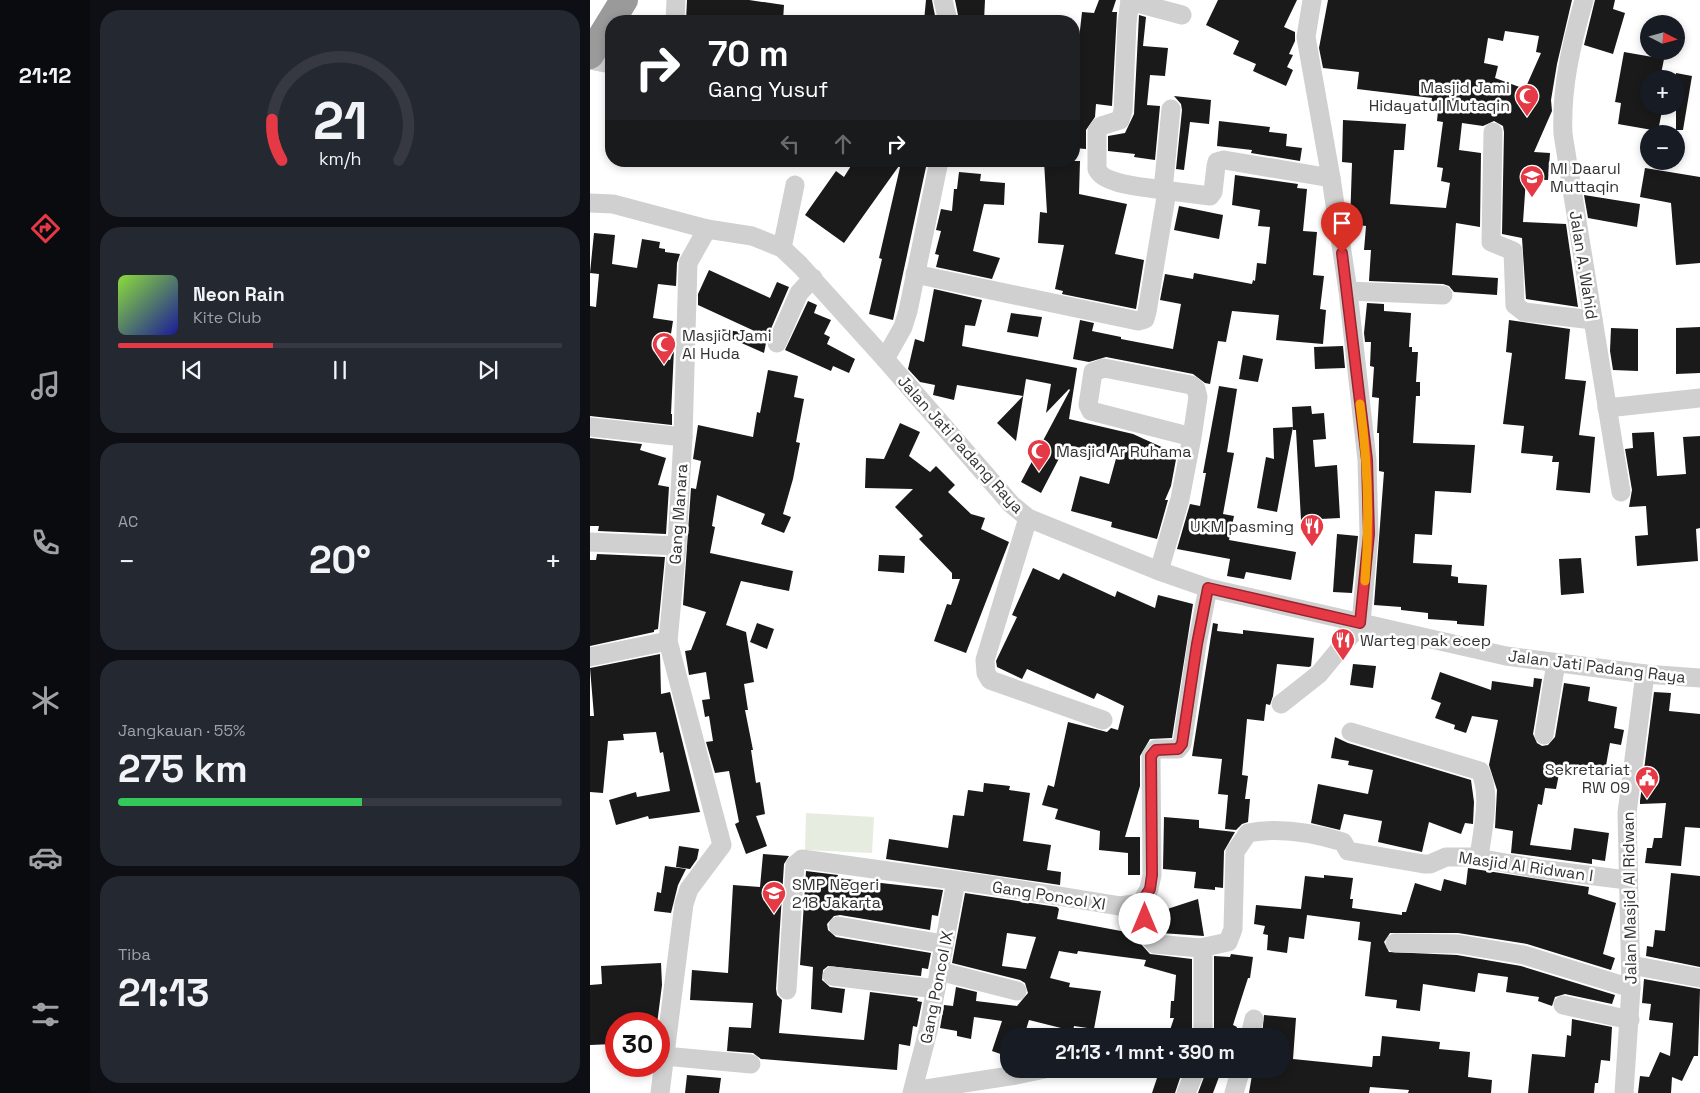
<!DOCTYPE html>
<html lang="id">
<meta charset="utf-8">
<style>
:root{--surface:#171b24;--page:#242831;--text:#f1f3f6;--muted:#9ea1a6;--line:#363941;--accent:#e63946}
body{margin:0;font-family:"Space Grotesk",sans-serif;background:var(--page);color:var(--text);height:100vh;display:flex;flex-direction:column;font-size:19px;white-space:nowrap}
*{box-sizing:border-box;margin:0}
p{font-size:16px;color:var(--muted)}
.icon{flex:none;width:28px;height:28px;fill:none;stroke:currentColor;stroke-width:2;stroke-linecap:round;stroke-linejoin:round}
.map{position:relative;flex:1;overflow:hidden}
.sheet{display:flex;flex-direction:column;gap:10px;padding:10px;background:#0d0f14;width:500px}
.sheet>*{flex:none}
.banner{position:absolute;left:15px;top:15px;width:475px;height:152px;border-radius:20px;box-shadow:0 2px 8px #0003;background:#202124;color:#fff;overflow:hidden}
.needle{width:32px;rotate:96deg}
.tools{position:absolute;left:1050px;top:15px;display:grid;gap:10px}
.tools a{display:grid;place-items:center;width:45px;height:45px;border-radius:50%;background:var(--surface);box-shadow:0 2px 8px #0003;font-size:25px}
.speed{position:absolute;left:15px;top:1012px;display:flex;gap:10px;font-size:25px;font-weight:700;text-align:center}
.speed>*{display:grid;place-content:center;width:65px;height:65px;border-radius:50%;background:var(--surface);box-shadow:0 2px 8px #0003;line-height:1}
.speed .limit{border:8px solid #d22;background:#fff;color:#111}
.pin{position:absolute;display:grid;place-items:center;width:42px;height:42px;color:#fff;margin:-51px -21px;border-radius:50% 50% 50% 0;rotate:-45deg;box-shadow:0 0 5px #0007}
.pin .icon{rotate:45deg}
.me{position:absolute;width:55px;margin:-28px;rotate:0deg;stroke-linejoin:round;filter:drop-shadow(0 0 4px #0008)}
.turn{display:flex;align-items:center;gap:18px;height:105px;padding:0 20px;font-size:22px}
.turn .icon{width:65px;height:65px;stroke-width:2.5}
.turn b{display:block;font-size:35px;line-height:42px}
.lanes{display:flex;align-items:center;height:48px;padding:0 20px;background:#0003;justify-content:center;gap:25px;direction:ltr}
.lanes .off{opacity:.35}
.big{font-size:38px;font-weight:700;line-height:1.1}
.sheet .widget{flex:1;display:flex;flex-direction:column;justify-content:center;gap:8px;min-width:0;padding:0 18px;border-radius:20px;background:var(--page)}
.sheet .dial{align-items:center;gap:0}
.dial svg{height:130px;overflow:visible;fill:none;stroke:var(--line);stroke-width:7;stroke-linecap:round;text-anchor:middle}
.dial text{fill:var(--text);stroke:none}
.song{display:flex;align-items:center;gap:15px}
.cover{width:60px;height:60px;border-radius:8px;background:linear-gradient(135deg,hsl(90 70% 55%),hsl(240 70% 35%))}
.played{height:5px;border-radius:2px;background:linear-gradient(90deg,var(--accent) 35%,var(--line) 35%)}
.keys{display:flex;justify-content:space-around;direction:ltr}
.heat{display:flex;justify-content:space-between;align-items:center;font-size:28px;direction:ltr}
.charge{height:8px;border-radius:4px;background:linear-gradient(90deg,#34c759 55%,var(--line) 0)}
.trip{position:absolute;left:410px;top:1028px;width:290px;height:50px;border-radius:20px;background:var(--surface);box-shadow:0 2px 8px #0003;font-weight:700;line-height:50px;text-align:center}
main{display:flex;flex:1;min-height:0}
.tabs{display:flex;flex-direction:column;width:90px;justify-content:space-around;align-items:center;background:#090b0e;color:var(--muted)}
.tabs .icon{width:35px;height:35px}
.tabs .current{color:var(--accent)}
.tabs b{font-size:22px;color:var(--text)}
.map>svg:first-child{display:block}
.green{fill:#e6ecdf}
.building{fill:#1a1a1a;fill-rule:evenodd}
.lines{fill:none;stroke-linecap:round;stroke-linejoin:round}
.minor{stroke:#d0d0d0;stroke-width:19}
.highway{stroke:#9a9a9a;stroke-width:28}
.route-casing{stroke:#96252e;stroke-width:12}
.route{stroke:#e63946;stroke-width:9}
.slow{stroke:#f59e0b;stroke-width:9}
.labels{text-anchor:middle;stroke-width:5;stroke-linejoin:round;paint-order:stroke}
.poi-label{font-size:16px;fill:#333;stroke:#fff;text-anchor:start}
.street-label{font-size:16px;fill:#333;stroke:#fff}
</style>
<main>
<nav class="tabs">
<b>21:12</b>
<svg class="icon current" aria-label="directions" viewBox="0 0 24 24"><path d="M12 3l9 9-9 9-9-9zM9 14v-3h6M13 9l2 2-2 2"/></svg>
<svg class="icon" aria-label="music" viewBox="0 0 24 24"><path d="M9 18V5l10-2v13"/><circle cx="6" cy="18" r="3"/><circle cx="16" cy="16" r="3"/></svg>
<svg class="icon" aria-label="phone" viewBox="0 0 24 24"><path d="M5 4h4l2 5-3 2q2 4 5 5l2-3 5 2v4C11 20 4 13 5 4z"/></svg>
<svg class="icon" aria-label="climate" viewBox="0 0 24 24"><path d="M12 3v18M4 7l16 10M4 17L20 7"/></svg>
<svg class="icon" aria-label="car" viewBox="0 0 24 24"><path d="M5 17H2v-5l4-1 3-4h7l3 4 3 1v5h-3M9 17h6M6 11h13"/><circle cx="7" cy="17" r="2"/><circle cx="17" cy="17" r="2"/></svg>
<svg class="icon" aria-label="filters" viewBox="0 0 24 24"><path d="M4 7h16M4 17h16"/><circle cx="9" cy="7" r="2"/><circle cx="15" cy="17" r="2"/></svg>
</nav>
<section class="sheet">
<div class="widget dial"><svg viewBox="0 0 100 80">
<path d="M14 69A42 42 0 1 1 86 69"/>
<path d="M14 69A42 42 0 0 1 8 44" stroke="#e63946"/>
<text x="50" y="56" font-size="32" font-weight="700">21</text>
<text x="50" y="72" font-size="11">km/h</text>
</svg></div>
<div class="widget">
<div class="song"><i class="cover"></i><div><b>Neon Rain</b><p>Kite Club</p></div></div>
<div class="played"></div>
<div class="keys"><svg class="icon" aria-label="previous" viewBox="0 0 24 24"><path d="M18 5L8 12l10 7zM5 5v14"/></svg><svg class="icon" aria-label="pause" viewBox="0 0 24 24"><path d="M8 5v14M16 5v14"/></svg><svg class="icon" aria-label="next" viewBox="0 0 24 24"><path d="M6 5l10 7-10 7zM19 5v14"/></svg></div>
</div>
<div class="widget"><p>AC</p>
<div class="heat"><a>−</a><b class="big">20°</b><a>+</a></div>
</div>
<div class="widget"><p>Jangkauan · 55%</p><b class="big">275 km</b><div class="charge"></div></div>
<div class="widget"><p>Tiba</p><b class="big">21:13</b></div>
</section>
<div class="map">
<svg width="1110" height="1093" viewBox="0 0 1110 1093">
<rect width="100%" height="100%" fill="#fff"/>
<path class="green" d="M216,813L284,817L282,853L215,850Z"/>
<g class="building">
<path d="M97,0H159L194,5L193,21H96Z"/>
<path d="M336,0H342L346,21H334Z"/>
<path d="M365,0H395L394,21L369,20Z"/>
<path d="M509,0H526L522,12H527L522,106L506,104L505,117L496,130V149L484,148V103L488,66L484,65V38L489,39L492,12L504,13Z"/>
<path d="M628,0H707L694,27L705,32V41L699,54L703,55L697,67L703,70L696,86L663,71L666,64L643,54L649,41L616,25Z"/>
<path d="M738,0H982L967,64L961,100L962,111L944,152L960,153L958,180L936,179L933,222L976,224L988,307L936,299L932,238L912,234L914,132L913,126L904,121L893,126L872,123L869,150L891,153L890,227L866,223L862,275L908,278L907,295L864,292L859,286L853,284L779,281L781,250H774L776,226L760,224L762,163L752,162L753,120L816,124L814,150H804L800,204L856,208L860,183L851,181L853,168L847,167L853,122L847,121L848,111L840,110L842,98L767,89L769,72L733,68L729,48ZM915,31L949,36L946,52L951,53L935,89L905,78L908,66L894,63L898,38L913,41Z"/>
<path d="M1005,0H1025L1023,9L1035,13L1023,54L994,45Z"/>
<path d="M549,15L556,17L553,46L578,48L575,76L560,75L557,105L570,106L565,160L544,157L545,154L518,151V136L535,133L544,114Z"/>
<path d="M1034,52L1074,59L1070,79H1059V106H1073L1068,131L1028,124L1031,103L1025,102Z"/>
<path d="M1086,73L1102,76L1093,130H1086Z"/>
<path d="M584,96L621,100L619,124L600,122L594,170L586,169L592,110L591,104Z"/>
<path d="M629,121L680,127L679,132L697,134L696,146L712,148L710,161L661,153L662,150L627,146Z"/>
<path d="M264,161H313L336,167L303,320L279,314L292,259L289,258L311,163L254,243L215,215L246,171L254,177Z"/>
<path d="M454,161H490L489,194L537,204L525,254L554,260L546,309L472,294L473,291L465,289L474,245L448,243L450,212L457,213Z"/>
<path d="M1055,168L1110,177V263L1086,265L1081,203L1050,197Z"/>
<path d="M369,172L391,174L390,181L415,183L414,205L394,204L383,251L410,258L402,279L346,267L349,255L345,254L351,231L346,230L351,209L362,211L364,189H367Z"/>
<path d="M645,175L708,184L707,188L717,189L713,231L727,232L723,275L734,276L730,309L736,310L733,344L686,340L689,315L642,311L636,342L628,341L620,384L615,383L603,374L516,357L499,362L483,359L490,320L504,323L502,331L531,337V339L583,349L591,304L570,300L575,274L603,279L604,273L662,284L663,280L665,281L667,263L676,264L680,227L668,226L670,210L642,205Z"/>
<path d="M994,195L1050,204L1047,227L998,218Z"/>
<path d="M589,206L633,215L629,239L584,230Z"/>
<path d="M4,233L25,235L22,264L47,268L52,239L70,242L69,248L75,249V252L90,254L87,263L86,286L68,284L63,318L83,321L77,359L80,360L84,349L81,414H82V425L0,416V306L6,307L9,274L0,273Z"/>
<path d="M119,270L180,298L187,282L199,287L177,338L174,353L129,333L131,329L170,335L171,334L108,305V294Z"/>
<path d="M344,289L392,300L385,326L375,325L372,346L487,368L479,419L543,434L587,454L581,486L575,500H578L567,539L521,527L522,522L481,511L490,476L519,484L527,455L476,445L451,493L431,482L480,390L479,389L456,413L461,384L436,379L426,441L407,423L433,396L367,385L364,400L343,395L345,385L330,382L318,369L325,339L334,342Z"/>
<path d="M218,301L227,305L224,313L241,320L234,334L240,337L237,344L265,359L259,373L243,366L241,371L195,350Z"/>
<path d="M777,303L794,304V311L821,313L819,347H822V352H828L826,382H830V396H826L823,443L885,445L881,493L845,491L842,535L825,534L823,563L862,565L861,576L868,577V583L897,585L894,626L867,624V621L838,619V613L811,610V607L784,605L794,472L789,471V433H787L789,398L782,397L784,367L780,366L781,342H775L774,333Z"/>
<path d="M421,313L452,317L448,337L417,332Z"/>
<path d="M919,320L980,329L975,379L996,381L989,435L1005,437L1000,493L966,490L969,462H962L963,456L931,453L934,426L913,424L922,353L916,352Z"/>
<path d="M1110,327V373L1086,374V328Z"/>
<path d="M1021,328L1048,329V371L1023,370L1020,351Z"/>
<path d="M753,346L755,368L725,369L724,347Z"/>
<path d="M653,355L673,359L668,382L649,379Z"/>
<path d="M178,370L208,376L204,397L214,399L206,442L210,443L203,479L193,514L201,517L194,533L171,524L175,514L127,495L122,526L125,527L120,553L203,571L199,591L151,581L136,625L156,632L164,682L154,684L158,710H155L163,750H161L166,783L170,782L175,814L166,816L177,846L156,854L145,824L149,822L139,771L125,773L116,742L123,741L119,716L115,717L112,700L120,699L116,672L99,675L95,651L101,650L116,612L93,605L101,488L106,489L111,461L103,459L108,425L163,437L167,412L170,413Z"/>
<path d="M629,386L647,389L637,452L644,453L633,514L644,516L639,540L706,552L701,580L656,572L654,579L637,576L640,559L587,549L600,504L610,506L616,473H613Z"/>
<path d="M721,406L722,414L734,413L736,439L723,440L725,467L747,465L750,518L711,520L706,430H703L702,407Z"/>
<path d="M310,423L330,432L319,456L340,472L346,466L365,485L358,492L381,514L395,518L391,529L419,542L376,653L344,641L357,604L361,605L370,579H362V573L329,539L333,536L305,507L323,489L275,488L276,458L294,459Z"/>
<path d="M703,427L687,512L667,508L676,457L684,459L683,428Z"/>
<path d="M1064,432L1067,476L1096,474L1093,437L1110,436V528L1106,529L1108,561L1047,566L1045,536L1058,535L1056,506L1039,507L1042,490L1035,449L1043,448L1042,433Z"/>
<path d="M0,438L52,444L50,450L76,458L68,485L79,487L76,534L8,531L9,526H0Z"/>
<path d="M747,534L768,536L762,593L743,592Z"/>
<path d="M7,554L75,557L68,629L64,630V632L0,646V560H6Z"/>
<path d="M289,555L315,556L314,573L288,571Z"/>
<path d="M991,558L994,593L971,595L969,559Z"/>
<path d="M443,568L469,580L473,573L525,597L527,591L565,608L568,595L603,604L582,738L560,739L550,756V786L535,837H550V875H538V853L509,850L510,831L465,819L468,809L452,805L458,785L464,787L478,722L517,732L521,728L528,730L534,706L507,693L504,699L437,669L432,679L407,667L406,661L427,617L422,615Z"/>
<path d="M167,623L184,629L177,649L160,642Z"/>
<path d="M623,623L628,624L627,631L653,634V630L724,638L721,666L719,667L687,664L683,696L680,705L676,704L674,721L657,719L652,775L658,776L655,799H660L658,822L652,824L646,830L635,829L638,795L628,794L632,759L602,756Z"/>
<path d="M70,654L71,694L80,692L110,812L59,819L58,816L26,825L19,800L46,792L47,797L80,791L73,752L70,753L66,732L33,734L34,740L18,741L13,793L0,792V716H4L0,668Z"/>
<path d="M763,664L786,666L783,688L760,685Z"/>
<path d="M850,672L901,690L902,681L943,687L944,678L952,679L943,734L947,743L952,746L958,745L965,737L974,683L1000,687L998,701L1027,707L1024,728L1034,730L1031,745L1020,743L1014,777L970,769L966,789L955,788L952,805L948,804L940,845L981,850L984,828L1019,833L1015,861L1002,859V864L921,853L923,831L905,828L907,790L899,765L908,720L882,716L876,733L864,729L865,725L845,718L851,703L841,699Z"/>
<path d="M1064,692L1081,693L1079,711L1110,714V828L1095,827L1091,866L1055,863L1057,848H1062L1064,838H1072L1076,803L1050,804V801Z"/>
<path d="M745,737L758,743L881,780L884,802L883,824L875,823L871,834L839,822L832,852L788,842L792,821L754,814L750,830L721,823L728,784L778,794L783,770L758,765L759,761L741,758Z"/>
<path d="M394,783L420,786L419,790L440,793L433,841L461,845L457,870L471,872L470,885L296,859L299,839L358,848L363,815L374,816L378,790L393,792Z"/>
<path d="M574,817L609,820V828L645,832L634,851L633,888L625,887V890L604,888L606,872L573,869Z"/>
<path d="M89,846L109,849L107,859L100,869L86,867Z"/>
<path d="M173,854L199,856L194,864L186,989L187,995L192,1000L189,1033L274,1040L280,992L328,998L327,1001L332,1002L327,1027L323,1026L320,1046L309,1044L307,1070L171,1059L163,1053L137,1051L139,1027L161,1028L163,1003L100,1000L102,970L138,973L143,885L170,887Z"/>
<path d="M75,866L96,869L88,885L81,913L64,911L67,892L71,893Z"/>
<path d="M878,868L999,887L998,894L1026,903L1013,954L1025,958L1021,970L937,944L868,933H800L794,942L799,952L867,955L931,966L1025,995L1022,1004L975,994L965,997L962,1006L948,1001L949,997L916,992L918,977L888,973L885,992L833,984L830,1011L806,1008L807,1000L775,996L781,942L768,940L770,922L717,915L714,939L699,937L697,953L677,950L678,935L673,934L675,926L664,924L666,905L711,909L715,876L734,878V875L763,878L760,899H763L762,908L812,915V912H816L825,883L851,891L854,879L876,885Z"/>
<path d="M216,871L248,875L247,878L353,890L348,916L342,915L340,930L250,915L244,916L237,924L238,930L246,937L341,953L338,969L332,968L331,976L238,966L233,970L232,980L240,987L255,989L252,1013L221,1009L223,967L210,965Z"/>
<path d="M1081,873L1110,876V967L1056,956L1057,946L1063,947L1065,930L1075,931Z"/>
<path d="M375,893L467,907L469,909L467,919L547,934L550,943L560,954L602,959V1036H578L584,1018H580L581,1001H584L586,975L554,966L556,960L488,951L487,954L469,951L460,978L480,983L479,987L511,991L504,1029L484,1026L483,1031L439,1020L434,1036H419V1057L402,1051L412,1021L384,1017L381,1039L367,1036V1031L350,1028L354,1005L363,1006L366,987L387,992L386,1001L427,1006L438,993L435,983L430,980L362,963ZM417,933L446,937L436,969L412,966Z"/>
<path d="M608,899L614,936L571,933L565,913Z"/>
<path d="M641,954L663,957L660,978H658L643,1025L647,1027L644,1036H633L624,1033V956L640,957Z"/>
<path d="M71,963L72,985L67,1024H23L24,1044L0,1045V985L12,984L11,966Z"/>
<path d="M1054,979L1110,989L1108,1056H1104L1092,1081L1082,1077L1081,1093H1048L1050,1076L1059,1077L1070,1052L1080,1056L1083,1023L1059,1020L1061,1004L1052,1003Z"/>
<path d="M674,1015L706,1018L703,1059L782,1067L783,1056H790L792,1036L850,1042L849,1049L880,1052L878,1077L902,1080L901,1093H818L819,1090L780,1087L779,1093H659L663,1069H691V1036H672Z"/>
<path d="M982,1019L1022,1027L1020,1061L1011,1060L1008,1083H1005L1004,1093H938L942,1054L975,1057L977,1035L981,1036Z"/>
<path d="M570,1069H582L592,1072L585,1093H562Z"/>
<path d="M617,1069H632L623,1093H608Z"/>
<path d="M97,1075L131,1078L129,1093H95Z"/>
</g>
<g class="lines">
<g class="minor">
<path d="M353,0L358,21"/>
<path d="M540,0L537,23L533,111L530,120L511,126L507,131V169C513,185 557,187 573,190"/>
<path d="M994,0C981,45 971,88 973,134L1031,492"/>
<path d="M540,1L592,15"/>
<path d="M85,21L86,0"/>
<path d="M0,60L21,64"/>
<path d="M581,109L573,190L620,196L623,192L626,166L627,162L634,160L741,178"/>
<path d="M903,132L901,242L923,251L925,305L934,312L1003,320"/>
<path d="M0,203L23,204L117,229L162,236L192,248L210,265L295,359L421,504L438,518L569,571L618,588L916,656L1055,674L1110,678"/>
<path d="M192,248L205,185"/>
<path d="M325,274L548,321L555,319L557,312L577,191"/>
<path d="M758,291L853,295"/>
<path d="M187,343L209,293L223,278"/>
<path d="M295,359L313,327L318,311L349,161"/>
<path d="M1017,408L1110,398"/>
<path d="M0,427L93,437"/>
<path d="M438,518L395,660L396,673L400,680L513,720"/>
<path d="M0,542L87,546"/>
<path d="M569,571L590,499L602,437L608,397L606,389L601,385L514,368L503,372L498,405L501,411L602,437"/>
<path d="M618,588L607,644L592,744L588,749H566L561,756L562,875L559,889L551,903L559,936L565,944L610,948L638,942L643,929L645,852L658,833C688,827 724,833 753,842L758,851L834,864H840L856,857H882L949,869L1037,880"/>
<path d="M0,657L78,641"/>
<path d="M691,704L729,674L771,623L779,534L777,460L758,291L741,178L716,37L722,0"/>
<path d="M761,732L890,771C902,795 892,831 889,858"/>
<path d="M954,735L966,663"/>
<path d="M248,926L354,944"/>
<path d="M805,943L868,944L934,955L1041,988"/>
<path d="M610,948L613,954V1036"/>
<path d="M1041,965L1110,978"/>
<path d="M349,971L427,991"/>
<path d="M242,976L346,989"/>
<path d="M197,990L205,865L212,859L406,886L530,906L551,903"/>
<path d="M973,1005L1040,1020"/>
<path d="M660,1036L664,1019"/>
<path d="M74,1056L161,1064"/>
<path d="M323,1091L426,1075L455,1069"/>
<path d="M70,1093L94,904L99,889L132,845L78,641L87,546L93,437L98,263L117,229"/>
<path d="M322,1093L338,1031L366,881"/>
<path d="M596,1093L606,1069"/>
<path d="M644,1093L651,1069"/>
<path d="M1034,1093L1041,988L1037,813L1055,674"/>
</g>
<path class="highway" d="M0,55L34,0"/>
</g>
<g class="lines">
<g class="route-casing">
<path id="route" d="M555,919L551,903L560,889L562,875L561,756L566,750L588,749L592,744L607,644L618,588L770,623L779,534L777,460L752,253"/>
</g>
<use href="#route" class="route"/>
<path class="slow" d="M770,404C778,464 780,521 775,581"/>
</g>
<defs>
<g id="mosque-pin" transform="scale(1.25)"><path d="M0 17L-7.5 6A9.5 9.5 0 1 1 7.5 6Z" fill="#e63946" stroke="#fff"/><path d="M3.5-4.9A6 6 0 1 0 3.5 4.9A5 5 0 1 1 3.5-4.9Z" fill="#fff"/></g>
<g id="school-pin" transform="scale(1.25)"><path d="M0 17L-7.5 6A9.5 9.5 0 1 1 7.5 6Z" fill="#e63946" stroke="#fff"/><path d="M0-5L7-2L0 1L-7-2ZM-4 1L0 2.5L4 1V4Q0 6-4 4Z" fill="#fff"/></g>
<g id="restaurant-pin" transform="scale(1.25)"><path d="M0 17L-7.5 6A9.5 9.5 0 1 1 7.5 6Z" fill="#e63946" stroke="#fff"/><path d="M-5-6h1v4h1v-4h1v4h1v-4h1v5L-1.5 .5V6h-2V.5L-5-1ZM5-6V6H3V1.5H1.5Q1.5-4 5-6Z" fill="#fff"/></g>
<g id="civic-pin" transform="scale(1.25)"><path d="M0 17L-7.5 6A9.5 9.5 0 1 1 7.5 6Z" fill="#e63946" stroke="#fff"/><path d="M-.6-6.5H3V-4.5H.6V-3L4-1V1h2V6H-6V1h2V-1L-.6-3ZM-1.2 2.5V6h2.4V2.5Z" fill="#fff"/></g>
</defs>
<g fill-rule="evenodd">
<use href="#mosque-pin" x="937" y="96"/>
<use href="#school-pin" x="942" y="177"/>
<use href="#mosque-pin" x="74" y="344"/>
<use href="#mosque-pin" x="449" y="451"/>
<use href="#restaurant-pin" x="722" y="526"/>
<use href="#restaurant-pin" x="753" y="640"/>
<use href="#civic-pin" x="1057" y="778"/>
<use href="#school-pin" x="184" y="893"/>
</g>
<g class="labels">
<g class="poi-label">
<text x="920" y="93" text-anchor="end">Masjid Jami<tspan x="920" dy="18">Hidayatul Mutaqin</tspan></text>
<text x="960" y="174">MI Daarul<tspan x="960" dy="18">Muttaqin</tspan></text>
<text x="92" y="341">Masjid Jami<tspan x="92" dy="18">Al Huda</tspan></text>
<text x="466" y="457">Masjid Ar Ruhama</text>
<text x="704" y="532" text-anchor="end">UKM pasming</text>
<text x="770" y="646">Warteg pak ecep</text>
<text x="1040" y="775" text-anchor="end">Sekretariat<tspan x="1040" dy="18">RW 09</tspan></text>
<text x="202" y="890">SMP Negeri<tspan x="202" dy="18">218 Jakarta</tspan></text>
</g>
<g class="street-label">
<text transform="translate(994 265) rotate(81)" y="6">Jalan A. Wahid</text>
<text transform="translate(371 444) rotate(48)" y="6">Jalan Jati Padang Raya</text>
<text transform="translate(88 514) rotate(-86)" y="6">Gang Manara</text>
<text transform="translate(1007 666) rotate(7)" y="6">Jalan Jati Padang Raya</text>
<text transform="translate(936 866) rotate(8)" y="6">Masjid Al Ridwan I</text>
<text transform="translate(459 895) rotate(9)" y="6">Gang Poncol XI</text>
<text transform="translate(1039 898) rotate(-91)" y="6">Jalan Masjid Al Ridwan</text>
<text transform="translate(346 987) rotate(-79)" y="6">Gang Poncol IX</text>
</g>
</g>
</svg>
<div class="tools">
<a><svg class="needle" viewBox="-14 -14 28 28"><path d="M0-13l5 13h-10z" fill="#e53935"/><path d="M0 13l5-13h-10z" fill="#9ea1a6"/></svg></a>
<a>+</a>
<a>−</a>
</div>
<div class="speed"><div class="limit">30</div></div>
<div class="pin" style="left:752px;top:253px;background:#d93025"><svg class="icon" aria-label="arrive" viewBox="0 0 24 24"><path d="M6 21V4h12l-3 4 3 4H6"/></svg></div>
<svg class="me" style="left:555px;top:919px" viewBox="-20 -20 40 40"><circle r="19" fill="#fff"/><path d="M0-13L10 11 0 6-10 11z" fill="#e63946"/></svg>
<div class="trip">21:13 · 1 mnt · 390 m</div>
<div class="banner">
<div class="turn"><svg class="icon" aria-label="right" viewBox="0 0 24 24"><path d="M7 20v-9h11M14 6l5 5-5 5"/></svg><div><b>70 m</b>Gang Yusuf</div></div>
<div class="lanes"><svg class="icon off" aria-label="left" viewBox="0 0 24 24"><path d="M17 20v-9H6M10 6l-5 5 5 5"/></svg><svg class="icon off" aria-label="ahead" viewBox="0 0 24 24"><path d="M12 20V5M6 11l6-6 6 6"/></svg><svg class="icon" aria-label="right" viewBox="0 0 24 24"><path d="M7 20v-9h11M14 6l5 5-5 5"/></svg></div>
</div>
</div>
</main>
